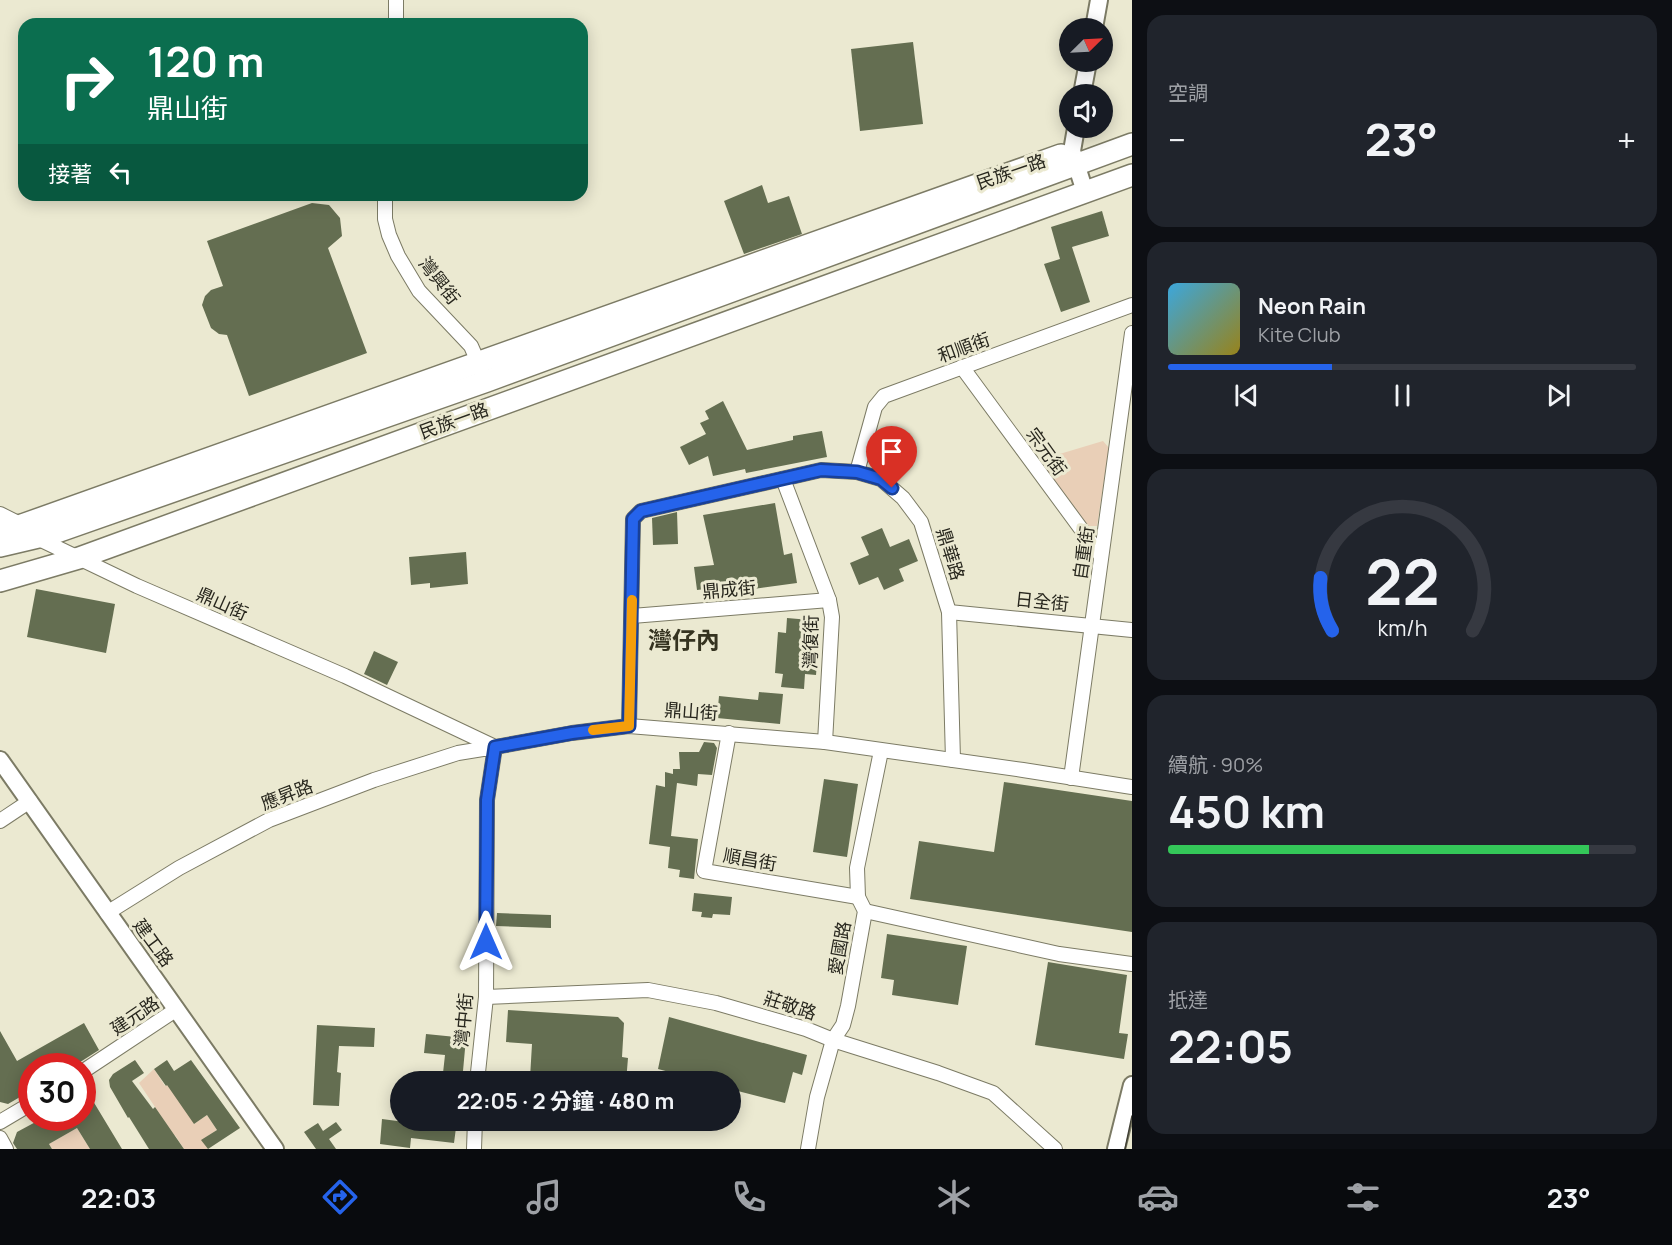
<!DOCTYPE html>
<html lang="zh-TW">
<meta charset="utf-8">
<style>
:root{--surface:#171b24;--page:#20242c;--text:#f1f3f6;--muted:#9ea1a6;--line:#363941;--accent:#2563eb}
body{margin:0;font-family:Manrope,"Noto Sans TC",sans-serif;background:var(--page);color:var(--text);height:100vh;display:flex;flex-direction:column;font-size:22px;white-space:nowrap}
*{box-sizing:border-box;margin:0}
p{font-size:20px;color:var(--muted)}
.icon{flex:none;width:33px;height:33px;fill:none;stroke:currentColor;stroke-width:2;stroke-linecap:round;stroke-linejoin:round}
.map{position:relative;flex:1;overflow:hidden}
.sheet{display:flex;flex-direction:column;gap:15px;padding:15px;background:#0d0f14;width:540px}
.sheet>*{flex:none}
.banner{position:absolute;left:18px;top:18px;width:570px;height:183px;border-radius:18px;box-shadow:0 3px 15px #0003;background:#0b6e4f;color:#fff;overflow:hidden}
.needle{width:39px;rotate:66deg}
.controls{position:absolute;left:1059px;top:18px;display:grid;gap:12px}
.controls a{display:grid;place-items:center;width:54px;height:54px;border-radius:50%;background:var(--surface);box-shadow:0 3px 15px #0003;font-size:30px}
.speed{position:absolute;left:18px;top:1053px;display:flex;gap:12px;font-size:30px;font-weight:700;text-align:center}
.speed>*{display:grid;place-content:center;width:78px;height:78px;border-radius:50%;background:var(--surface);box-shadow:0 3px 15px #0003;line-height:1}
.speed .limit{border:9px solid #d22;background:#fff;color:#111}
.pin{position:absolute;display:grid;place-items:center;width:51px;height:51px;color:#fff;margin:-62px -26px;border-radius:50% 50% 50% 0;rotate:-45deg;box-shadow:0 0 6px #0007}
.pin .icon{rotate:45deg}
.me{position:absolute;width:66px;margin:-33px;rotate:0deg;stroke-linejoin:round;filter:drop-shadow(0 0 4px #0008)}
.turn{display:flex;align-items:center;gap:21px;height:126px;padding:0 30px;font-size:27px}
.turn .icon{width:78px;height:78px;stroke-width:2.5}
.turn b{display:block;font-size:42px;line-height:51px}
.then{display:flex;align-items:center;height:57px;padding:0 30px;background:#0003;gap:12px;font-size:22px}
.big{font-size:45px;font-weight:700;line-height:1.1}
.sheet .widget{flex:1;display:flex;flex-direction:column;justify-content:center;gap:9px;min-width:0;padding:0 21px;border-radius:18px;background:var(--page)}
.sheet .dial{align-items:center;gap:0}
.dial svg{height:156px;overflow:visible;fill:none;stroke:var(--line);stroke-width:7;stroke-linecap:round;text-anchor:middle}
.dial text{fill:var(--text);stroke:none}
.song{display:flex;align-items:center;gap:18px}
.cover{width:72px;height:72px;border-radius:9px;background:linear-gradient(135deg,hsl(200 70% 55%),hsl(50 70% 35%))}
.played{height:6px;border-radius:3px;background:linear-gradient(90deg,var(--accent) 35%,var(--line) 35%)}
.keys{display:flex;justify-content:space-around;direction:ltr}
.heat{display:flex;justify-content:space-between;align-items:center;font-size:33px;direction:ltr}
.charge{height:9px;border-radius:4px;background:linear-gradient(90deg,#34c759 90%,var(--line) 0)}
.trip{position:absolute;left:390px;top:1071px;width:351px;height:60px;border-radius:30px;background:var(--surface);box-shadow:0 3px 15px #0003;font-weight:700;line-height:60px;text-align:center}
.menu{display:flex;height:96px;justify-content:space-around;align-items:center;background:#090b0e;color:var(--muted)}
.menu .icon{width:42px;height:42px}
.menu .current{color:var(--accent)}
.menu b{font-size:27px;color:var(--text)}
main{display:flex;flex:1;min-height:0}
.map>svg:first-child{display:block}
.green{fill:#e9cfb7}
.building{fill:#646e51}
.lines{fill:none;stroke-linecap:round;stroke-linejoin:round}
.minor-casing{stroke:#7c7b65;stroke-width:16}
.tertiary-casing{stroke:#7c7b65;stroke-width:20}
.primary-casing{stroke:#7c7b65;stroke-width:24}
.minor{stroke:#fff;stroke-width:14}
.tertiary{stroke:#fff;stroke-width:16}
.primary{stroke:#fff;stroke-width:21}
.tram{stroke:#414035;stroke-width:1.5}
.route-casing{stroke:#184099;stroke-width:15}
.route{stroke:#2563eb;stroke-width:10}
.slow{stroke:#f59e0b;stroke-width:10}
.labels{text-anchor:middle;stroke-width:6;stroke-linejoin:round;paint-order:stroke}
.street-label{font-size:18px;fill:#28271e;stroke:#ebe9d1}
.district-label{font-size:24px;font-weight:bold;fill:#353320;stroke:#ebe9d1}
</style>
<main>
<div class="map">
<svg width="1132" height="1149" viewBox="0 0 1132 1149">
<rect width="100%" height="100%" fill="#ebe9d1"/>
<g class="green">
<path d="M1103,441L1109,448L1097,526H1086L1043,469V459Z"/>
<path d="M154,1069L165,1086L177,1079L194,1124L207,1115L217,1130L202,1140L208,1149H184L175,1135L163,1143L167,1125L139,1083Z"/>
<path d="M77,1128L90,1149H52L49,1144Z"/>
</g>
<g class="building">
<path d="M913,42L923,124L860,131L851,49Z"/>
<path d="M762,185L768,203L789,196L802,234L744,254L724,201Z"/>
<path d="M312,203L329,205L340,218L342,236L328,248L367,353L249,396L227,335L219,334L211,328L202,305L205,296L211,290L223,286L207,241Z"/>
<path d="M1102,211L1109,236L1072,247L1090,302L1061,312L1044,264L1060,259L1051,227Z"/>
<path d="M723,401L747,450L793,440V436L822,431L827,457L746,473L745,469L713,476L708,456L689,465L680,447L706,434L700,423L709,419L705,411Z"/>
<path d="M775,503L784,555L792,553L797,583L753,589L752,583L697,590L694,567L714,565L703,515Z"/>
<path d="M677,512L678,544L653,545L652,518Z"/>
<path d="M882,528L890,547L909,539L918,561L899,569L904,581L884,590L878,577L859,585L850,563L869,555L861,537Z"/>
<path d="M466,552L468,584L430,588V583L411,585L409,557Z"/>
<path d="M36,589L115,604L106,653L27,637Z"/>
<path d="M787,618L810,620L808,637L819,638L816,675L805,674L804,689L781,687L783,674L775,673L778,632L786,633Z"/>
<path d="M374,651L398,662L387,685L364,674Z"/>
<path d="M759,692L783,694L780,724L717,718L719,696L758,700Z"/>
<path d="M704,742L714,743L717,748L712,775L698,774L697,786L677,783L671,836L698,839L694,879L679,877L680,870L668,868L670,847L649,844L656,785L665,787V772L673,774V769H680L679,752H699Z"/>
<path d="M824,779L858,784L847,857L813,852Z"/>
<path d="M1004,782L1132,801V932L910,899L919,841L994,852Z"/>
<path d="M694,893L732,897L730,915L713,914L712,918L701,917L702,912L692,911Z"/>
<path d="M497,913L551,915V928L496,926Z"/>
<path d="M887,934L967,946L958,1005L892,995L894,980L881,978Z"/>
<path d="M1048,962L1127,975L1119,1033L1128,1034L1124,1059L1035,1045Z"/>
<path d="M508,1010L618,1017L624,1023L622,1057L628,1058L626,1082H573L530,1078L532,1044L506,1042Z"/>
<path d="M669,1017L807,1055L802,1075L793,1072L785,1103L730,1089V1082H707L658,1069Z"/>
<path d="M84,1023L99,1050L74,1066H32V1090L8,1104L0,1102V1031L17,1061Z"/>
<path d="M317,1025L375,1028L374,1047L339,1046L337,1072L341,1073L339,1106L313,1105Z"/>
<path d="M426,1034L466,1038L462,1082H442L445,1055L424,1053Z"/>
<path d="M135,1060L144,1073L132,1081L153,1109L155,1107L184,1149H149L129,1117L128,1118L110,1087L109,1080L113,1074Z"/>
<path d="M167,1060L174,1071L191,1060L240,1128L208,1149L201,1140L217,1130L207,1115L194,1124L167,1085L166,1086L154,1069Z"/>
<path d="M82,1096L93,1101L122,1149H90L77,1128L49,1144L52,1149H17L13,1143L17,1132L43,1118H82Z"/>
<path d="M382,1119L420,1124V1120H457L454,1143L411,1138L410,1148L380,1144Z"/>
<path d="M336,1122L342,1130L329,1139L336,1149H316L304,1132L318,1123L323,1131Z"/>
</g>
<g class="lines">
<g class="minor-casing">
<g id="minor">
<path d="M396,24V0"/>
<path d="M385,195V219L389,235L398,256L419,291L471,346L481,369"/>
<path d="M962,367L1101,556"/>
<path d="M857,472L875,407L884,396L1132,305"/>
<path d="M783,479L829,600L832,617L825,742"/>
<path d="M0,514L22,525"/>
<path d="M37,538L137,586L345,676L495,747L572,733L629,726L825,742L1023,770L1132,787"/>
<path d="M949,612L1132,630"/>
<path d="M632,616L829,600"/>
<path d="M629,726L633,519L641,511L821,470L857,472L881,479L903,498L921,522L949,612L953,760"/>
<path d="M729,733L704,871L858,897"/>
<path d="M1071,778L1132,333"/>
<path d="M0,821L30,801"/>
<path d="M865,911L1059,954L1132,964"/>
<path d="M107,913L179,868L269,820L374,780L458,753L495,747L487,800L486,997L477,1082"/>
<path d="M486,997L648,990L716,1003L806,1029L833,1040L938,1073L993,1093L1055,1149"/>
<path d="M82,1072L177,1009"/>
<path d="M0,1122L32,1103"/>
<path d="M0,1138L6,1149"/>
<path d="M474,1149L475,1120"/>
<path d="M808,1149L817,1097L828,1058L833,1040L843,1025L848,1006L865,911L858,897L857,868L881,751"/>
</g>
</g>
<g class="tertiary-casing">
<g id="tertiary">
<path d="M1094,28L1099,0"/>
<path d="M1082,94L1088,62"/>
<path d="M1076,128L1072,151L1085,192"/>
<path d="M0,760L275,1149"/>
<path d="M1116,1149L1132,1085"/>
</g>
</g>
<g class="primary-casing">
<g id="primary">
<path d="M0,530L22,525L1061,155"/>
<path d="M0,546L51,534L487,381L1132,144"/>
<path d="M0,581L79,558L1132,175"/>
</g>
</g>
<use href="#minor" class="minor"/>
<use href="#tertiary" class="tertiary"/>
<use href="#primary" class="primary"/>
<path class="tram" d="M1125,1149L1132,1116"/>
</g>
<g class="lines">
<g class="route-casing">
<path id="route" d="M486,942L487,800L495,747L572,733L629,726L633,519L641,511L821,470L857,472L881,479L892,488"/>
</g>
<use href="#route" class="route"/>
<path class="slow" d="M593,730L629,726L632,600"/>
</g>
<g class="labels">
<g class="street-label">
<text transform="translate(1011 172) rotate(-19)" y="6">民族一路</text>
<text transform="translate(439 281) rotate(52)" y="6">灣興街</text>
<text transform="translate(964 348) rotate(-20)" y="6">和順街</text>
<text transform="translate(454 421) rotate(-20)" y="6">民族一路</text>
<text transform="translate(1046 452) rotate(54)" y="6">宗元街</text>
<text transform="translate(1084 553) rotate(-82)" y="6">自重街</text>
<text transform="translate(950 554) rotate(73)" y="6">鼎華路</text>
<text transform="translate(729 590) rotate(-5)" y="6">鼎成街</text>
<text transform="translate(1042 602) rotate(6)" y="6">日全街</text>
<text transform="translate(222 604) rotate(24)" y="6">鼎山街</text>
<text transform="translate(811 642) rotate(-89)" y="6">灣復街</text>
<text transform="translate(691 712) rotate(4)" y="6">鼎山街</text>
<text transform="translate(287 795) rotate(-21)" y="6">應昇路</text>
<text transform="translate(750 860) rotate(10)" y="6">順昌街</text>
<text transform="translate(153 943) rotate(54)" y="6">建工路</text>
<text transform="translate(840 948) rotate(-80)" y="6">愛國路</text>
<text transform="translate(790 1006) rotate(18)" y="6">莊敬路</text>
<text transform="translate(135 1016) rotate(-34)" y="6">建元路</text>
<text transform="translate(464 1020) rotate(-85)" y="6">灣中街</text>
</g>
<g class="district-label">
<text x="684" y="649">灣仔內</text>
</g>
</g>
</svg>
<div class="controls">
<a><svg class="needle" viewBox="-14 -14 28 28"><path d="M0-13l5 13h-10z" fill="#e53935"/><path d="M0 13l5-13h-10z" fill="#9ea1a6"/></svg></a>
<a><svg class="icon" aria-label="sound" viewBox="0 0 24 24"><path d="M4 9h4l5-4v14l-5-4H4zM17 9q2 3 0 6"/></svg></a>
</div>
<div class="speed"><div class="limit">30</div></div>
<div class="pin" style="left:892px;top:488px;background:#d93025"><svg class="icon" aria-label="arrive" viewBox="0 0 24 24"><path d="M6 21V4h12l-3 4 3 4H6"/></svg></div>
<svg class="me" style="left:486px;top:942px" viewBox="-20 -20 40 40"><path d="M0-17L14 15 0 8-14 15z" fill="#2563eb" stroke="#fff" stroke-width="4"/></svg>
<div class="trip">22:05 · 2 分鐘 · 480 m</div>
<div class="banner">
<div class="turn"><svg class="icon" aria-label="right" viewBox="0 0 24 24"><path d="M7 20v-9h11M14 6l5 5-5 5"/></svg><div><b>120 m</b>鼎山街</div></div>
<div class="then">接著<svg class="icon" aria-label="left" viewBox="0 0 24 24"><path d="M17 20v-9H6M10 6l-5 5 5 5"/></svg></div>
</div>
</div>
<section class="sheet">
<div class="widget"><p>空調</p>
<div class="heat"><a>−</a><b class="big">23°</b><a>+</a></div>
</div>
<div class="widget">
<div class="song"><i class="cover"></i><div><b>Neon Rain</b><p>Kite Club</p></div></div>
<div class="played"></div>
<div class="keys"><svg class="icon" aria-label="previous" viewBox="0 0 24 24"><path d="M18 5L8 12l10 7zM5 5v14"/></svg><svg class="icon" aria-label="pause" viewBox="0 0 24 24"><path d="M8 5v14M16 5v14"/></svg><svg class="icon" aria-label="next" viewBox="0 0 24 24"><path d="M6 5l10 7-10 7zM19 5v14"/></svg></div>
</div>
<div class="widget dial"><svg viewBox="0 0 100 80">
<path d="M14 69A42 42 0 1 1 86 69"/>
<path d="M14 69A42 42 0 0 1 8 42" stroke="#2563eb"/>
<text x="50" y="56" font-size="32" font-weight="700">22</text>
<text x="50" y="72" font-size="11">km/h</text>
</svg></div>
<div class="widget"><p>續航 · 90%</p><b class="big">450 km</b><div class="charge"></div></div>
<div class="widget"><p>抵達</p><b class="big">22:05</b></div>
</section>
</main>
<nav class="menu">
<b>22:03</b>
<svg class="icon current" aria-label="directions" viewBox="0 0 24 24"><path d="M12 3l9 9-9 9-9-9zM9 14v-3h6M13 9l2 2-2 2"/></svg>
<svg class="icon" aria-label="music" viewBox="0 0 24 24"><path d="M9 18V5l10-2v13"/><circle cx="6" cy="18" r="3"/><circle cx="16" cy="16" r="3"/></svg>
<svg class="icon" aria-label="phone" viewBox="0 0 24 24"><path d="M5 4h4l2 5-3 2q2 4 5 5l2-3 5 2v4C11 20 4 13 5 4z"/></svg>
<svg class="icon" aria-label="climate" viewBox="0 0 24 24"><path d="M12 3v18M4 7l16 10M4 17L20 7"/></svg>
<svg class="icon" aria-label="car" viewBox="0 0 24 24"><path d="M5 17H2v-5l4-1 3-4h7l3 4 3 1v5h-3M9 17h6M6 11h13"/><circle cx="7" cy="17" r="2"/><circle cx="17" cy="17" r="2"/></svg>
<svg class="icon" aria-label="filters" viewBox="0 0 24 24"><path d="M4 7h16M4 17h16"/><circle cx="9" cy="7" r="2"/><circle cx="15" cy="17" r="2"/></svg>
<b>23°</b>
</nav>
